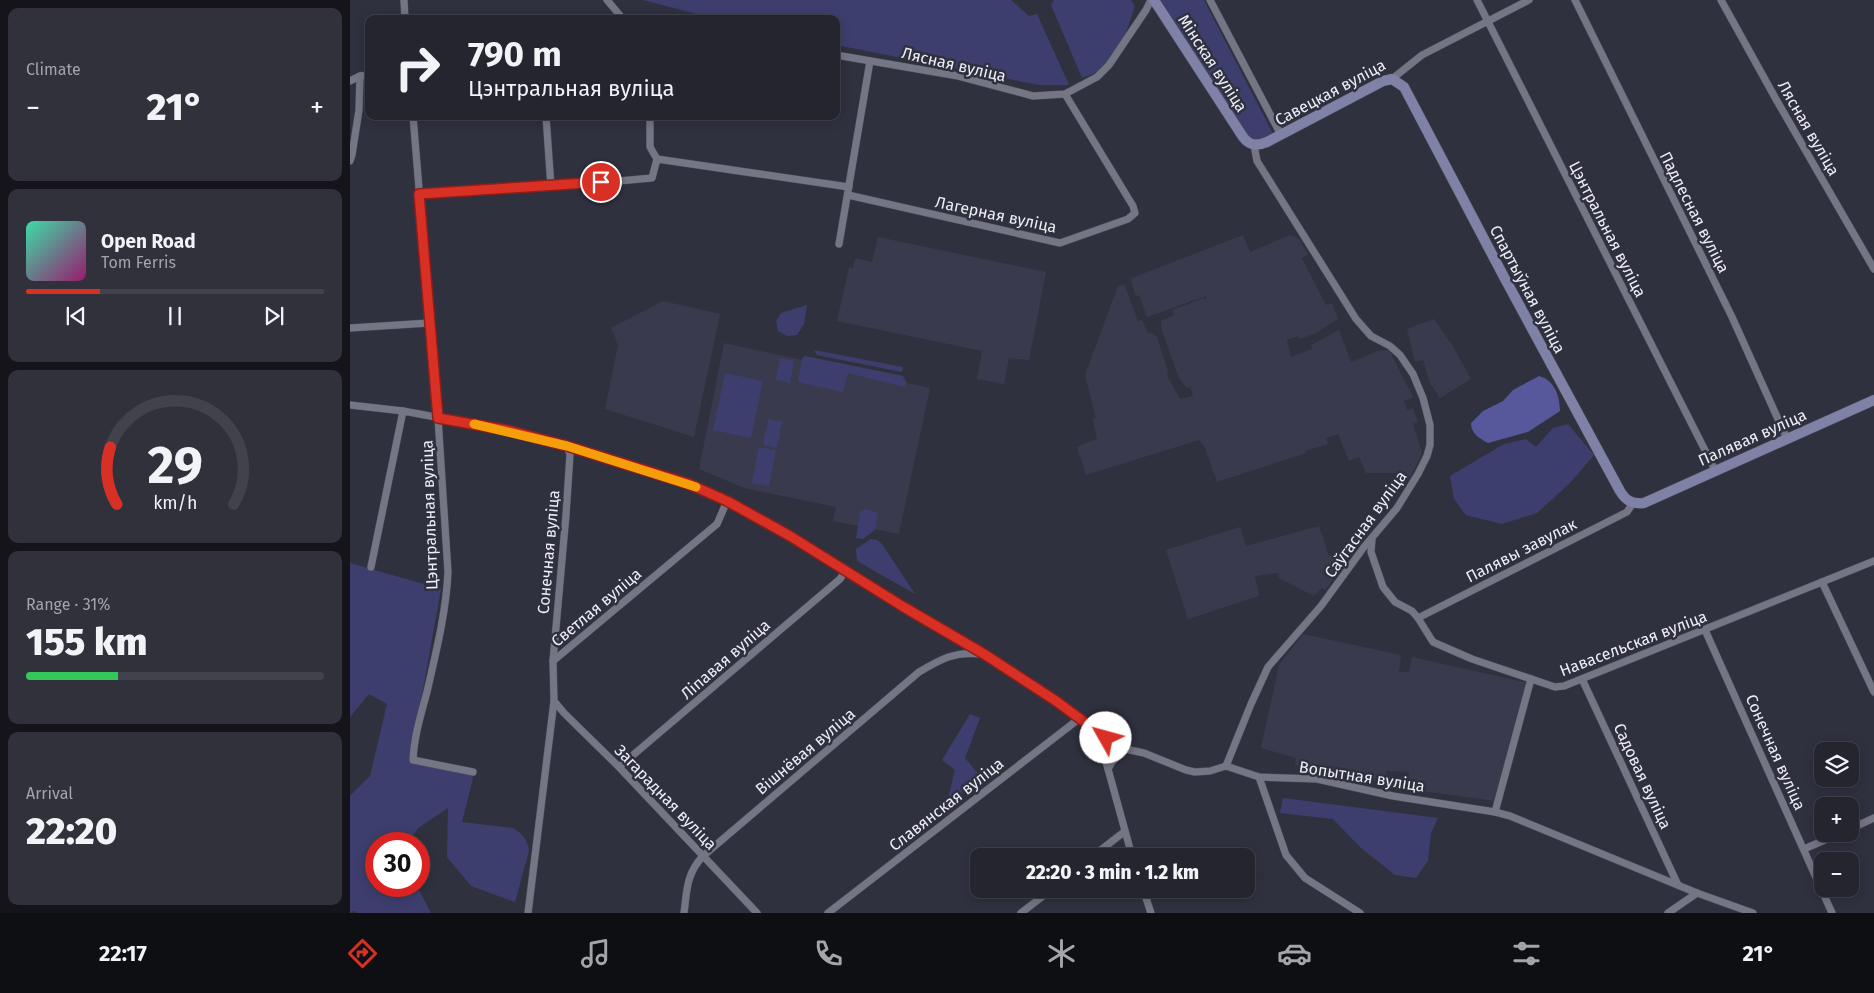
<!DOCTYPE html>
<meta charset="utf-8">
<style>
:root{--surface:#24252f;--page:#30313b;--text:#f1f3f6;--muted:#a3a5aa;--line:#41424b;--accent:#d93025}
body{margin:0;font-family:"Fira Sans",sans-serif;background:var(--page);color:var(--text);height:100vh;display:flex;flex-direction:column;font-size:19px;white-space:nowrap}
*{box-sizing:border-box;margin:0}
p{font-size:16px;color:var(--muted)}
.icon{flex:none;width:28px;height:28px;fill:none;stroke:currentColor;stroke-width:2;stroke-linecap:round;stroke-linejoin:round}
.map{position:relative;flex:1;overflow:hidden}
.side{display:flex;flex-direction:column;gap:8px;padding:8px;background:#14141a;width:350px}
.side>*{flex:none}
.top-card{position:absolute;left:15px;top:15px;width:475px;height:105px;border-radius:10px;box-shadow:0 2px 12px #0003,0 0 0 1px var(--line);background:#24252f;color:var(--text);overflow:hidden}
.fabs{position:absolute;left:1464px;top:742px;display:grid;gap:10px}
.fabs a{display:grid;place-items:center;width:45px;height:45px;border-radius:10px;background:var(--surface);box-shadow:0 2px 12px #0003,0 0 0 1px var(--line);font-size:25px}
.speed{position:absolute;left:15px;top:832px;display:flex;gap:10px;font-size:25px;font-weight:700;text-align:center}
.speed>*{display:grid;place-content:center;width:65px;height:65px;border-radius:50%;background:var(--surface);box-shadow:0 2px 12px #0003,0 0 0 1px var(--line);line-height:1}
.speed .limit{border:8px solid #d22;background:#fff;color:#111}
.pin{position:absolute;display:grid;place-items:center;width:42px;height:42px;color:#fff;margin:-21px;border:2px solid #fff;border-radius:50%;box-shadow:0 1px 5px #0007}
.me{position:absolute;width:55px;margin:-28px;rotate:308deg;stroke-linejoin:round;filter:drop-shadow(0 0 4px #0008)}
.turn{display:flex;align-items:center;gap:18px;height:105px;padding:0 20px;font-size:22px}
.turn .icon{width:65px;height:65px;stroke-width:2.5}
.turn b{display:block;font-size:35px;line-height:42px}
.big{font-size:38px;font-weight:800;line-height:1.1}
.side .card{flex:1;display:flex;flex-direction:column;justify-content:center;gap:8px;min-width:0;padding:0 18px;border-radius:10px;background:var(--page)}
.side .dial{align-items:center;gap:0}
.dial svg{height:130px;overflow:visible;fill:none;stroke:var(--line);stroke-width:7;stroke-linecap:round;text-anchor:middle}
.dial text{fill:var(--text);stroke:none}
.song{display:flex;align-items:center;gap:15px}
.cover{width:60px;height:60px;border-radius:8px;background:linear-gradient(135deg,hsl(160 70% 55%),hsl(320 70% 35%))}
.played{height:5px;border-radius:2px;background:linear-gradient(90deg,var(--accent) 25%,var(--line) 25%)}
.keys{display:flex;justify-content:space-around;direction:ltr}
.heat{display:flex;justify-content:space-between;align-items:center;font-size:28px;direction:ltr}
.charge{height:8px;border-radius:4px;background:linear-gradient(90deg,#34c759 31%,var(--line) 0)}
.trip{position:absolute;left:620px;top:848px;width:285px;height:50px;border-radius:10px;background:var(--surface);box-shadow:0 2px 12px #0003,0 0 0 1px var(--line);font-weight:800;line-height:50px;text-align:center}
.menu{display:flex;height:80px;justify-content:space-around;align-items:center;background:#0e0f13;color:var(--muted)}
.menu .icon{width:35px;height:35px}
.menu .on{color:var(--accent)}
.menu b{font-size:22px;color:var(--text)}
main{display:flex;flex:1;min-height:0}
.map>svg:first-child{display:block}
.built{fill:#393a4d}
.green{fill:#3e3e6e}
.water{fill:#57579b}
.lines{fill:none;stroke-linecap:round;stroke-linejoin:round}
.street-casing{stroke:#4b4c57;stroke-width:8}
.secondary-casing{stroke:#4b4c57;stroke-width:11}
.street{stroke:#757685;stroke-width:7}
.secondary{stroke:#8081a7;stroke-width:10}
.route-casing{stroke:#8d1f18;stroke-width:12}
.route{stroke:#d93025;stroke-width:9}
.slow{stroke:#f59e0b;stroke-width:9}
.labels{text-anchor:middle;stroke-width:5;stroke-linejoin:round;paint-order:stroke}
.street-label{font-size:16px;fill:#edeef7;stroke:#30313f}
</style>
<main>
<section class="side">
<div class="card"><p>Climate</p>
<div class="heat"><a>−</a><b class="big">21°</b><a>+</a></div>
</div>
<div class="card">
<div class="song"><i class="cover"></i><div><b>Open Road</b><p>Tom Ferris</p></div></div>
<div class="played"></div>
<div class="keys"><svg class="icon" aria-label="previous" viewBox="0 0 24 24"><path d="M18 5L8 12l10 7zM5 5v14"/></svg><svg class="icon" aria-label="pause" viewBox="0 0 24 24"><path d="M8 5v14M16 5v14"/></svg><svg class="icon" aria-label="next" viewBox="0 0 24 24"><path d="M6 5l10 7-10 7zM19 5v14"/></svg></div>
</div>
<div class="card dial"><svg viewBox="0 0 100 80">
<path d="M14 69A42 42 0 1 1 86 69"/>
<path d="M14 69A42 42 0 0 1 10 34" stroke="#d93025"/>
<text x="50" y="56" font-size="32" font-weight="700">29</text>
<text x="50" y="72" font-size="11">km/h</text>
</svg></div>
<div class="card"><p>Range · 31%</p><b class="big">155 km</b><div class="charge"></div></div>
<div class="card"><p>Arrival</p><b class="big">22:20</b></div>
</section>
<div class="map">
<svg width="1524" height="913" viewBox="0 0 1524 913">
<rect width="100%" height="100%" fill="#30313f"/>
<g class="built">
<path d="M893,235L900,252L940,235L949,239L958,254L952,258L976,305L982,303L988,319L966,333L950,339L948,336L937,340L941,357L962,349L961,345L989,330L1001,362L1028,351L1039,350L1063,397L1054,401L1057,410L1063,408L1068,422L1063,424L1072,453L1061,476L1058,479L1048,473H1016L1009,457L999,461L988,434L976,438L978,444L955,451L956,453L867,482L855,448L849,440L736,475L727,447L747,439L743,419L746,418L735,375L768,286L774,284L788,321L792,320L798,334L801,332L807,337L818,371L817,376L830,399L843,396L841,389L835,386L829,378L811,328V321L824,315L822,310L854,298L856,301V296L797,317L789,295L786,296L782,285V278Z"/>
<path d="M528,237L696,272L679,360L659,358L654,384L627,379L632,351L487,321L499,267L503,268L505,258L522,262Z"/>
<path d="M313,301L370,314L344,437L255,409L268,345L261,328Z"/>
<path d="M1084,319L1104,348L1121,379L1090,398L1080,383L1073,360L1065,362L1057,329Z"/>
<path d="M374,343L580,388L549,534L483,521L486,507L394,488L349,469Z"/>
<path d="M969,526L979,556L1002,548L1005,551L975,590L972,588L964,596L929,578L928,573L905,576L909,596L838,619L816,550L890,527L896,546Z"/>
<path d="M953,634L1051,655L1049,672H1059L1062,657L1178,683L1145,801L1057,789L1059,772L1037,771L1032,782L945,765L946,758L911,748L929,665Z"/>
</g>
<g class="green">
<path d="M293,0H661L679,16L687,14L719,85H689L486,45V19H366Z"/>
<path d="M704,0H781L785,6L774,39L751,71L732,78L701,5Z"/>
<path d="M811,0H854L924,136L902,140L892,133Z"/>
<path d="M457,305L454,324L447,335L437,336L428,331L426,321L431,313Z"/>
<path d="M464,350L553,367L552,372L467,355Z"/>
<path d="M455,356L553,376L556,382L555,387L498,373L493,392L451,383L448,380L452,358Z"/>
<path d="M430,358L444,361L440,383L426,380Z"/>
<path d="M375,373L413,381L401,438L363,430Z"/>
<path d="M418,419L432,422L427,448L413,445Z"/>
<path d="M1218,424L1244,455L1220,483L1187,513L1152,524L1116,515L1104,499L1100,476L1154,444L1176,439L1186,447L1203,428Z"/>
<path d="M409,447L426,450L419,486L402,483Z"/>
<path d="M516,509L528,513L525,530L513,539L506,538L510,512Z"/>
<path d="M521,539L527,540L532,544L565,594L507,561L506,549Z"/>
<path d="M0,563L91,589L60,762L121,774L123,778L112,822L163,828C172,833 178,840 179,851L165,902L121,886L97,857L98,808L68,828L57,844H26V886H67L81,913H8L4,911L0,913V796L20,776L37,704L19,694L0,717Z"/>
<path d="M620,714L630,718L615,758L630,776L595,810L605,770L592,760Z"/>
<path d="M933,798L1088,818L1081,833L1078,861L1066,878L1045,875L1010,847L983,819L930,813Z"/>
</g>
<path class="water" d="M1189,376C1205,380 1210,397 1210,411L1178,432L1138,443C1129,438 1121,434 1121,423L1133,411L1153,401L1163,390Z"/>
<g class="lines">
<g class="street-casing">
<g id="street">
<path d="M54,0L55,19"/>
<path d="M257,0L273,19"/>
<path d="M860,0L931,135"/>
<path d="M1127,0L1365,470"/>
<path d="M1225,0L1382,317L1437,439"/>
<path d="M1371,0L1427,101L1524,269"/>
<path d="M486,55L608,76L683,96L715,94L747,77L759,65L796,10L801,0"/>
<path d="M1042,79L1072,55L1179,0"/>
<path d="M0,81L10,76"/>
<path d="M63,116L88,418L98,572C96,613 86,652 77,692C71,714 64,737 63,760L123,772"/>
<path d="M196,116L201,187"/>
<path d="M307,159L499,187"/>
<path d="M0,161L2,155L9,110L10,76L19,75"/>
<path d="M69,194L201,187L302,178L307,159L300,147V116"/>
<path d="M498,195L710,243L778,219L785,213L783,206L715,94"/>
<path d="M489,244L520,61"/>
<path d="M0,328L79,323"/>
<path d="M0,405L53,411L156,430L217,446L339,484L377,501L439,536L553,606L634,654L730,718L756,738L775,749L794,753L836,770L845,772L860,771L876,766L909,777L967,779L1043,796L1145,812L1160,816L1347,893L1403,913"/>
<path d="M1022,539L1021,552L1033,587L1045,602L1062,611L1068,618L1083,642L1122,659L1205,687L1214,686L1524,561"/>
<path d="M21,567L53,411"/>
<path d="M1472,582L1524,692"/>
<path d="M1068,618L1277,512L1283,503"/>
<path d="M1355,630L1482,913"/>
<path d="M203,661L367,524L377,501"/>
<path d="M1232,679L1328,885"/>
<path d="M204,701L214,713L269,767L407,913"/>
<path d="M747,731L758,769"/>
<path d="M775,749L762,762L758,769L782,856"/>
<path d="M876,766L901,704L918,667L971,606L1014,547L1047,508L1068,474L1077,456L1080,445V425L1073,398L1063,374L1050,355L1040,346L1021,336L1006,319L907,161L904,145"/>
<path d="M269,767L490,579L496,570"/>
<path d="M909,777L936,855L955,878L1010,913"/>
<path d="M1145,812L1181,679"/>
<path d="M1500,829L1524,818"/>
<path d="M1454,849L1489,834"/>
<path d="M743,856L774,832"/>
<path d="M793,889L801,913"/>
<path d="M178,913L204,701L203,661L216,515L220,454L217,446"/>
<path d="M334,913C337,891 336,874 353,856L569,672C591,659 605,651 631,654"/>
<path d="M478,913L730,718"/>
<path d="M671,913L702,889"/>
<path d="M1318,913L1347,893"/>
</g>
</g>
<g class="secondary-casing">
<path id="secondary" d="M804,0L893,137C900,146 907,146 917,142L1033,81L1042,79L1054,87L1154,277L1270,491C1276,501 1282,504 1294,503L1524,400"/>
</g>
<use href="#street" class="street"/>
<use href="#secondary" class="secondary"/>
</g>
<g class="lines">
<g class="route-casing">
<path id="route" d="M251,182L69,194L88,418L156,430L217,446L339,484L377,501L440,536L552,606L634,654L706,701L756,738"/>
</g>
<use href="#route" class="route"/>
<path class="slow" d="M124,424L217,446L346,487"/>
</g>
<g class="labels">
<g class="street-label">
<text transform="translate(863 63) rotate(57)" y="6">Мінская вуліца</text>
<text transform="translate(604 64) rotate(13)" y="6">Лясная вуліца</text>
<text transform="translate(980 92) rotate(-28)" y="6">Савецкая вуліца</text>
<text transform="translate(1459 128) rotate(60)" y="6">Лясная вуліца</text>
<text transform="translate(1345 212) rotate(63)" y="6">Падлесная вуліца</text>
<text transform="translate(646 214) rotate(12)" y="6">Лагерная вуліца</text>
<text transform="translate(1258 229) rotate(63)" y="6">Цэнтральная вуліца</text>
<text transform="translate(1178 289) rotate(62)" y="6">Спартыўная вуліца</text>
<text transform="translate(1402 437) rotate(-24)" y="6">Палявая вуліца</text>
<text transform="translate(79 515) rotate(-92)" y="6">Цэнтральная вуліца</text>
<text transform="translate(1015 524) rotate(-54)" y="6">Саўгасная вуліца</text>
<text transform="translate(1171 550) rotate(-27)" y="6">Палявы завулак</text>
<text transform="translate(198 552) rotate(-85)" y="6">Сонечная вуліца</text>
<text transform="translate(246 607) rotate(-40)" y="6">Светлая вуліца</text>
<text transform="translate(1283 643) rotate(-21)" y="6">Навасельская вуліца</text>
<text transform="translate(375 659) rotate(-41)" y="6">Ліпавая вуліца</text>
<text transform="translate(455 751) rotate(-40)" y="6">Вішнёвая вуліца</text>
<text transform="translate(1426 752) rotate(66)" y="6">Сонечная вуліца</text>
<text transform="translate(1012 776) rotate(9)" y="6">Вопытная вуліца</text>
<text transform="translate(1293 776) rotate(65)" y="6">Садовая вуліца</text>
<text transform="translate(316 797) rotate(46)" y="6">Загарадная вуліца</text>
<text transform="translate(596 804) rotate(-38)" y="6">Славянская вуліца</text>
</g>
</g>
</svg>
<div class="fabs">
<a><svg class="icon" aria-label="layers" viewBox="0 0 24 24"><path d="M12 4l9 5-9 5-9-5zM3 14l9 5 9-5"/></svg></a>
<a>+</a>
<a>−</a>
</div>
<div class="speed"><div class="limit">30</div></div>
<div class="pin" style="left:251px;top:182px;background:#d93025"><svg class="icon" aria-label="arrive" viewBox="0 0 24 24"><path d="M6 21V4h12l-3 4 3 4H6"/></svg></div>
<svg class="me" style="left:756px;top:738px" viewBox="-20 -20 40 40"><circle r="19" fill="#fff"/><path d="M0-13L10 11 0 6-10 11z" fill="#d93025"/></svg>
<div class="trip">22:20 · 3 min · 1.2 km</div>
<div class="top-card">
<div class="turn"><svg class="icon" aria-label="right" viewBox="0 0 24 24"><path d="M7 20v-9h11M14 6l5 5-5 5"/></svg><div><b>790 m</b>Цэнтральная вуліца</div></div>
</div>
</div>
</main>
<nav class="menu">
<b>22:17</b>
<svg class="icon on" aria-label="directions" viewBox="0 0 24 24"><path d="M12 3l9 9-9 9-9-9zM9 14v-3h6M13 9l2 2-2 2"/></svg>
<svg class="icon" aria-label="music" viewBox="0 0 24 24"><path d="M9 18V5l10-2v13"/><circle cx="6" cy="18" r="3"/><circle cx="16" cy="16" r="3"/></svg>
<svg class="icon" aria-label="phone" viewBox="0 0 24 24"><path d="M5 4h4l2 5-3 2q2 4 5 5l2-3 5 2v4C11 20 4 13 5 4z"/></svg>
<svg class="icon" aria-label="climate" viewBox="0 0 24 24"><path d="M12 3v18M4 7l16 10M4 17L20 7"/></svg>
<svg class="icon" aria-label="car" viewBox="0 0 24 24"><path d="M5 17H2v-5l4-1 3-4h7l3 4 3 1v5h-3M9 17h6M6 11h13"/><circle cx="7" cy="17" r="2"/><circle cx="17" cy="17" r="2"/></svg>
<svg class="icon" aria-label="filters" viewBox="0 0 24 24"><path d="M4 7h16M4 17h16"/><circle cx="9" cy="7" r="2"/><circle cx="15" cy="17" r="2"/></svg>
<b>21°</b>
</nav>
